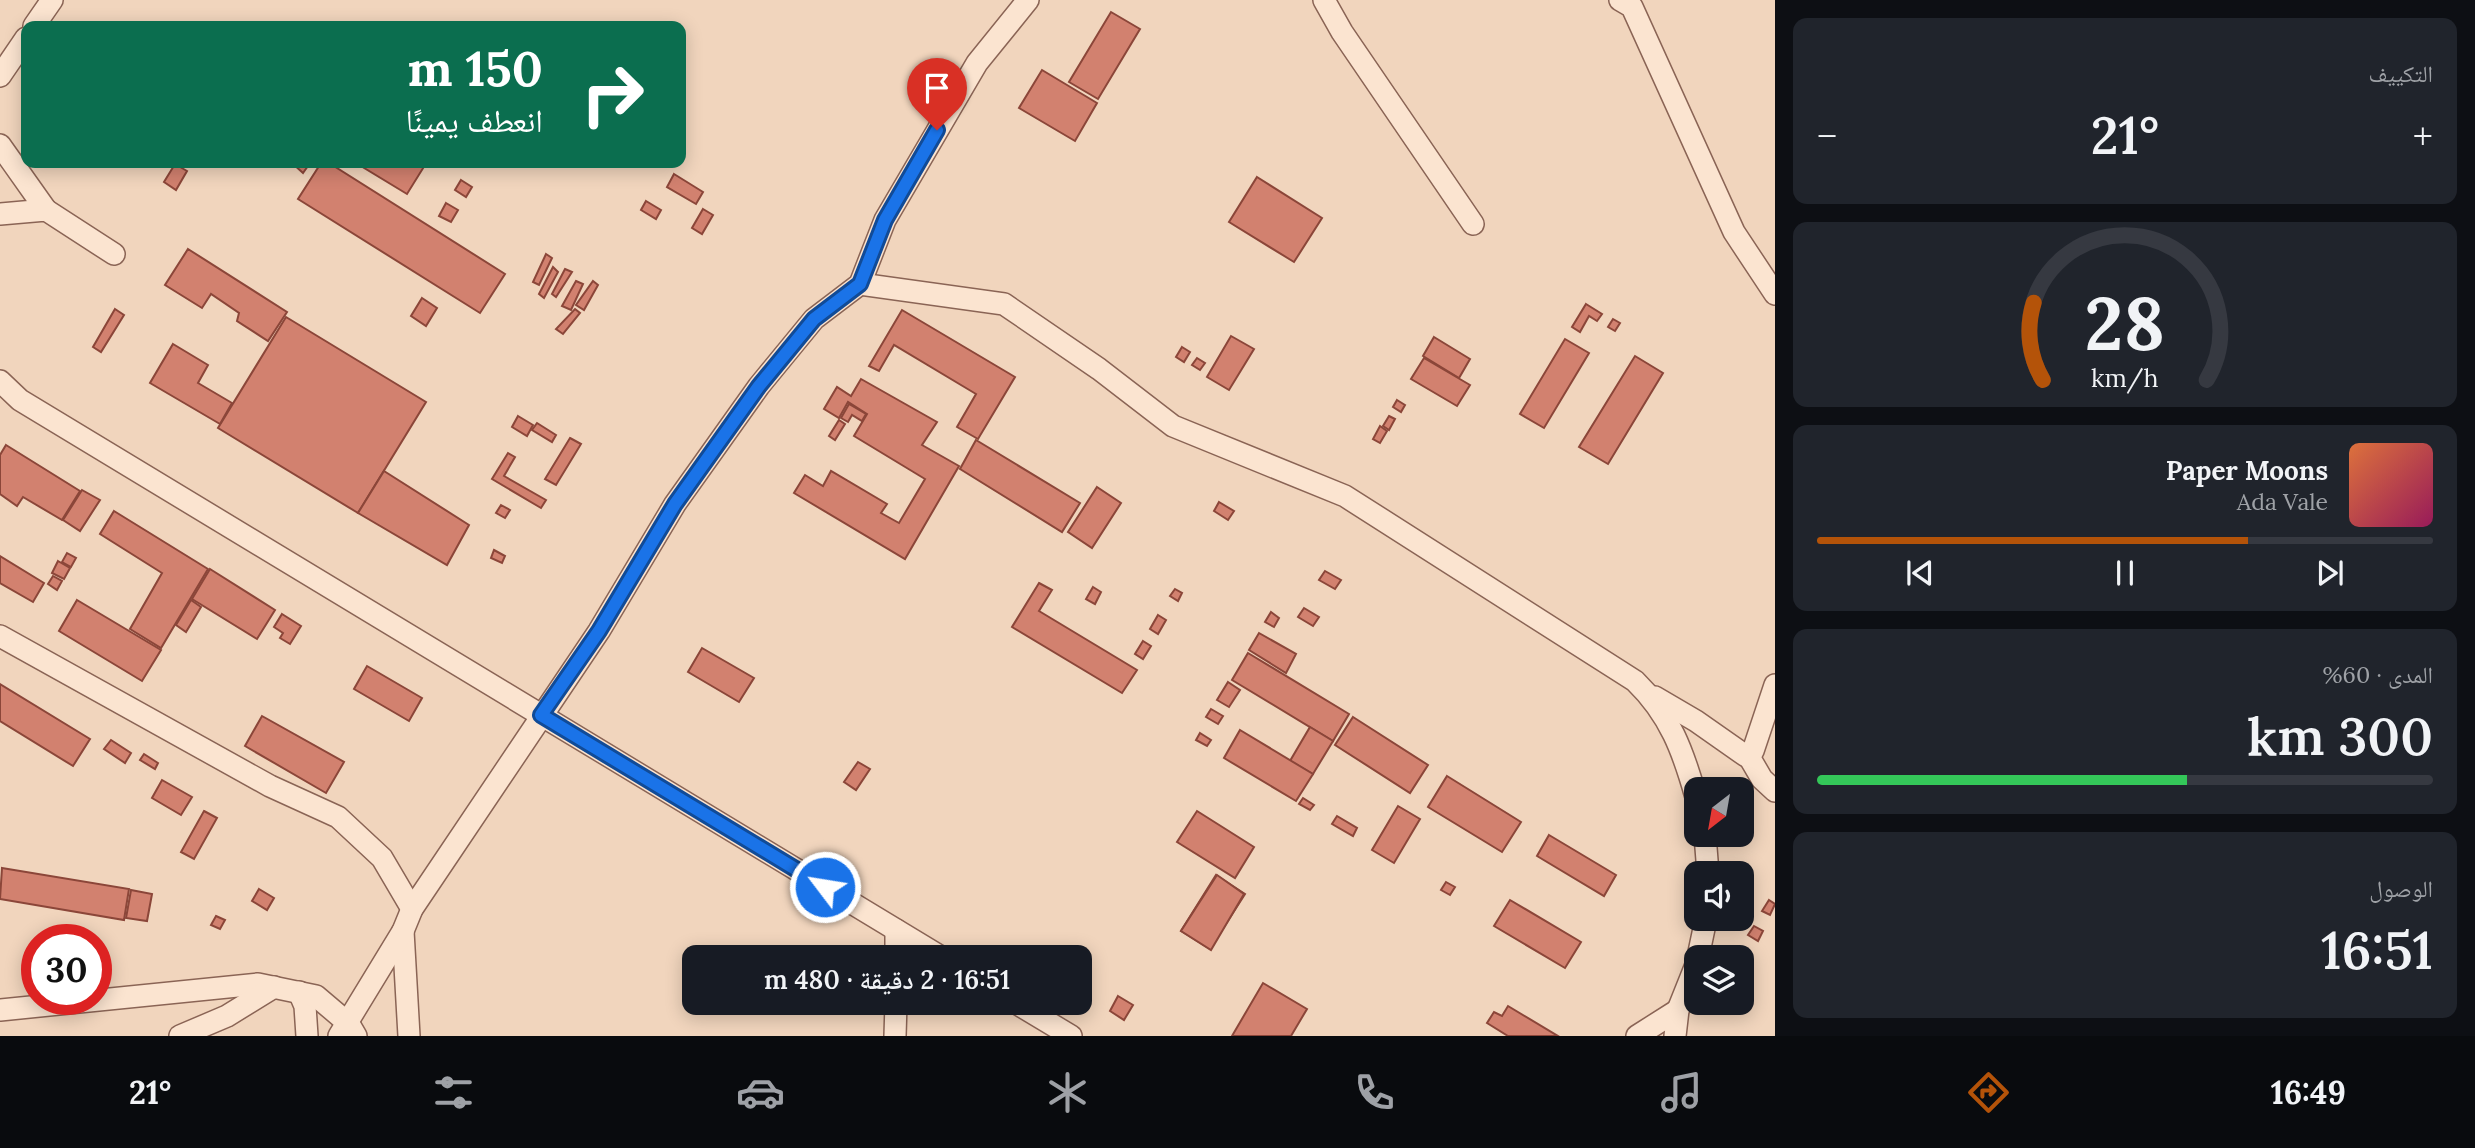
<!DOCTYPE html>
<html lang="ar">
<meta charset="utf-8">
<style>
:root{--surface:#171b24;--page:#20242c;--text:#f1f3f6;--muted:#9ea1a6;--line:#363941;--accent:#b45309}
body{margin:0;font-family:Lora,"Noto Naskh Arabic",serif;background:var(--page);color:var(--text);direction:rtl;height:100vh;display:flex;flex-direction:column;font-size:26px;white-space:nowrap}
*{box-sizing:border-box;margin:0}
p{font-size:23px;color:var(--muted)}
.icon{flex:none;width:38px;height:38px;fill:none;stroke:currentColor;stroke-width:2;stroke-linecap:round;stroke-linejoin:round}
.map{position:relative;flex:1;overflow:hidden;direction:ltr}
.sheet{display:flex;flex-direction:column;gap:18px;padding:18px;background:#0d0f14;width:700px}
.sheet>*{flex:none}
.guide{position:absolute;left:21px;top:21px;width:665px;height:147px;border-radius:14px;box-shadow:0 4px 18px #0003;direction:rtl;background:#0b6e4f;color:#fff;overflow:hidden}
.needle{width:46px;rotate:211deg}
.tools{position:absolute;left:1684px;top:777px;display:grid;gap:14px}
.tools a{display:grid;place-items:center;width:70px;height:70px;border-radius:14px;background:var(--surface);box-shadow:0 4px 18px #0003;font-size:35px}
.speed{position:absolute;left:21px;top:924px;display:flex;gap:14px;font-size:35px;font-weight:700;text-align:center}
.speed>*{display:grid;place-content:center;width:91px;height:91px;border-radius:50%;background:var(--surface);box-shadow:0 4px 18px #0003;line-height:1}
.speed .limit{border:10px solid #d22;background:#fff;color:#111}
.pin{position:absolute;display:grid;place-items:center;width:60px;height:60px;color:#fff;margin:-72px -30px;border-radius:50% 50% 50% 0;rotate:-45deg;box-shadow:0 0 7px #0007}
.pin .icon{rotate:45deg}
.me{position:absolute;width:77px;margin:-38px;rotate:301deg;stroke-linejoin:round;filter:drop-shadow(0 0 5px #0008)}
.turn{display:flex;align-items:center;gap:24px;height:147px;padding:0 28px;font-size:32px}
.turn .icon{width:91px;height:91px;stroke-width:2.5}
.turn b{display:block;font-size:49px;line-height:60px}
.big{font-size:52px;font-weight:600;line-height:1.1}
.sheet .tile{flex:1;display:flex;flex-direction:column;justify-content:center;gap:10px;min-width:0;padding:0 24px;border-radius:14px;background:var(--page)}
.sheet .dial{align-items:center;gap:0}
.dial svg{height:182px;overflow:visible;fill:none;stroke:var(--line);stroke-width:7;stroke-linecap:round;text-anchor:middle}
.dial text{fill:var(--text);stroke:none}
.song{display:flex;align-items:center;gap:21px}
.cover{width:84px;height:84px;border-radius:10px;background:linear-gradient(135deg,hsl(20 70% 55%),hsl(330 70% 35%))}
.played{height:7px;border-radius:4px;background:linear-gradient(90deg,var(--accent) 70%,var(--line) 70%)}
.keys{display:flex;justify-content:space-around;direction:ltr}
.heat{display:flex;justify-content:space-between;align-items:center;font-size:38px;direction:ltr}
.charge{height:10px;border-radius:5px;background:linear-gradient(90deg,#34c759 60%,var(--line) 0)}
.trip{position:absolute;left:682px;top:945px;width:410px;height:70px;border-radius:14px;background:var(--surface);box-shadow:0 4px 18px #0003;font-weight:600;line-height:70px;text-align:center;direction:rtl}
.menu{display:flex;height:112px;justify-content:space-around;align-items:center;background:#090b0e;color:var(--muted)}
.menu .icon{width:49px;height:49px}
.menu .on{color:var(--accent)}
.menu b{font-size:32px;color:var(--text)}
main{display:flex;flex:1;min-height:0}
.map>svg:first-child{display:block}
.building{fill:#d2816f;stroke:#8b4639;stroke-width:2}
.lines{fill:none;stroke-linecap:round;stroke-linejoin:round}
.minor-casing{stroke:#8a6455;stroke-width:24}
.minor{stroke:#fbe4d0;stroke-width:21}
.route-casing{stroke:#114b97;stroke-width:18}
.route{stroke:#1a73e8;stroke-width:12}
</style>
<main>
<section class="sheet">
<div class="tile"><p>التكييف</p>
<div class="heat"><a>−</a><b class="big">21°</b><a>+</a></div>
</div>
<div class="tile dial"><svg viewBox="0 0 100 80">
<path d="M14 69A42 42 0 1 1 86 69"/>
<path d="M14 69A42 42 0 0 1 10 35" stroke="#b45309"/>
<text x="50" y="56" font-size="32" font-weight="700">28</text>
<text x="50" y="72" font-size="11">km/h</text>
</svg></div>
<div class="tile">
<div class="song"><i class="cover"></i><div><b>Paper Moons</b><p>Ada Vale</p></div></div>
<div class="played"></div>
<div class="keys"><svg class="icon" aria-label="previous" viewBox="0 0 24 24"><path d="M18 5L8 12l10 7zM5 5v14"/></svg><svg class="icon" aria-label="pause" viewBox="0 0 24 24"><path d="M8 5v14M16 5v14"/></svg><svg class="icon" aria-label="next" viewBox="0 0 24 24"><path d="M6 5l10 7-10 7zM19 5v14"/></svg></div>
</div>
<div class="tile"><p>المدى · 60%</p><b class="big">300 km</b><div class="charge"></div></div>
<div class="tile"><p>الوصول</p><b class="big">16:51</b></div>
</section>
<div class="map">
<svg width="1775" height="1036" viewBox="0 0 1775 1036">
<rect width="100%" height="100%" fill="#f1d5bd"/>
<g class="building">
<path d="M1111,12L1140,29L1098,99L1069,82Z"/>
<path d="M1042,70L1097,103L1075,141L1019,108Z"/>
<path d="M292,163H310L303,173Z"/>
<path d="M321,163H329L505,274L480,313L298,199Z"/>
<path d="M356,163H421L425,165L407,194Z"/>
<path d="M175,164L187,171L176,190L164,182Z"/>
<path d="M674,174L703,192L696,204L667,187Z"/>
<path d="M1257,177L1322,218L1294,262L1229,222Z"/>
<path d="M461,180L472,187L466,197L455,190Z"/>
<path d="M646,201L661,210L656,219L641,210Z"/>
<path d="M446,203L458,210L451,222L439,216Z"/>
<path d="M703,209L713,215L702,234L692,228Z"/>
<path d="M188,249L287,312L268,341L237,321L239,313L211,294L202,308L165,285Z"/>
<path d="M546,254L552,258L539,285L533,282Z"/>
<path d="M553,267L558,272L544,298L539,294Z"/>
<path d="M565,269L572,272L556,297L552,294Z"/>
<path d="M576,281L583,284L571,310L562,306Z"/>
<path d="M593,281L598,285L584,310L576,305Z"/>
<path d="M422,298L437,308L426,326L411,316Z"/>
<path d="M1586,304L1602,314L1597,321L1589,316L1580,332L1572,327Z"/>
<path d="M115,309L124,315L101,352L93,347Z"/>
<path d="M575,309L580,313L563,334L556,329Z"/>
<path d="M902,310L1015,377L978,439L957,427L976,394L894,345L879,371L869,366Z"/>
<path d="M286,317L426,402L358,513L218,428Z"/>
<path d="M1613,319L1620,323L1615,331L1608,327Z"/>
<path d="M1231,336L1254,349L1229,390L1207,377Z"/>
<path d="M1434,337L1470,359L1459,378L1423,356Z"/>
<path d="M1565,339L1589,353L1544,428L1520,414Z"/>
<path d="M173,344L208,365L198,383L232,403L220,424L150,383Z"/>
<path d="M1182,347L1190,352L1184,362L1176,357Z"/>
<path d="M1635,356L1663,373L1608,464L1579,447Z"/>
<path d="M1197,358L1205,363L1200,370L1192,365Z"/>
<path d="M1424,358L1470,385L1457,406L1411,379Z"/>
<path d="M861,379L937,422L922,445L959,466L905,559L794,493L805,475L823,486L831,471L887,504L881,513L899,523L925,479L854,436L867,414L848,402L839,418L824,409L837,387L851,396Z"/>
<path d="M1397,400L1405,405L1401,412L1393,407Z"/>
<path d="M849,404L866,414L862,421L852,415L848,422L841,418Z"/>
<path d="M518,416L533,425L527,436L512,427Z"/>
<path d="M1389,416L1395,419L1389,430L1383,426Z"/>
<path d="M839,420L845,424L835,440L829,436Z"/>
<path d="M537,423L556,435L552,442L532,430Z"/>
<path d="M1380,426L1387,431L1380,443L1373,439Z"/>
<path d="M570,438L581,444L556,485L545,479Z"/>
<path d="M976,440L1080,503L1062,532L960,469Z"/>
<path d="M6,445L80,491L62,520L23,497L17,506L0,494V455Z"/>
<path d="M508,453L515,457L504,476L546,500L541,508L492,479Z"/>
<path d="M384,471L469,525L447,565L358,513Z"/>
<path d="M1097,487L1121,503L1092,548L1068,532Z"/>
<path d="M82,490L100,500L80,531L63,520Z"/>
<path d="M1219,502L1234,511L1228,520L1214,511Z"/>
<path d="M501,505L510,510L505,518L496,513Z"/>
<path d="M114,511L208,569L161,648L130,629L162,573L100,534Z"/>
<path d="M494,550L505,556L502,563L491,558Z"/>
<path d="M67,553L76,558L71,567L62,562Z"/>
<path d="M0,556L44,583L33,602L0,583Z"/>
<path d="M58,561L70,568L64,579L52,573Z"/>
<path d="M210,569L275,610L257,639L192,599Z"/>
<path d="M1325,571L1341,580L1335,589L1319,580Z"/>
<path d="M53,576L62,581L57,590L48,584Z"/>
<path d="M1039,583L1052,590L1039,611L1137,670L1122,693L1012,627Z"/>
<path d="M1093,587L1101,592L1095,604L1086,599Z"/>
<path d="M1175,589L1182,593L1178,601L1170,596Z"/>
<path d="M77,600L161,650L142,681L59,631Z"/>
<path d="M191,600L201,607L186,632L176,625Z"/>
<path d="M1304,608L1319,617L1313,626L1298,617Z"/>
<path d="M1271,612L1279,618L1274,627L1265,622Z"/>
<path d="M282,614L301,626L290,644L280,638L283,633L274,627Z"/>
<path d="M1158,615L1166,620L1158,634L1150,629Z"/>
<path d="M1259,633L1296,654L1286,673L1249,650Z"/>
<path d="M1143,641L1151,646L1143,659L1135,654Z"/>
<path d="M702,648L754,678L739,702L688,672Z"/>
<path d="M1248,653L1349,714L1333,741L1232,680Z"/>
<path d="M367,666L422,698L409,721L354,689Z"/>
<path d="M1228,682L1240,690L1229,707L1217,700Z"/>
<path d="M0,684L90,739L73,766L0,721Z"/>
<path d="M1211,709L1223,716L1218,724L1206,717Z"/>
<path d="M262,716L344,762L326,793L245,746Z"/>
<path d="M1353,717L1428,765L1410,793L1335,745Z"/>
<path d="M1310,727L1333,741L1313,774L1290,761Z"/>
<path d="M1240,730L1313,774L1296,801L1224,758Z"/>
<path d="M1200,733L1211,740L1207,746L1196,740Z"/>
<path d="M111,740L131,753L125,763L104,749Z"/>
<path d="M144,754L158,763L155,769L140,760Z"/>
<path d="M858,762L870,769L856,790L844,782Z"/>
<path d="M1447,776L1521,822L1502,852L1428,807Z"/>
<path d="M162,780L192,797L181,815L152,798Z"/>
<path d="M1303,798L1314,805L1310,810L1299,804Z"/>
<path d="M1398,806L1420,819L1394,863L1372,850Z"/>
<path d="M204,811L217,818L194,859L181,852Z"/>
<path d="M1197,811L1254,847L1235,878L1177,842Z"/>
<path d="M1337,816L1357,828L1353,836L1332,824Z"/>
<path d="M1549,835L1616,875L1604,896L1537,856Z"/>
<path d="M2,868L129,889L124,920L0,899Z"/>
<path d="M1216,875L1245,894L1210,949L1181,931Z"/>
<path d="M1217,875L1244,894L1211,950L1181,931Z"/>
<path d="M1446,882L1455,887L1450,895L1441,890Z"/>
<path d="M259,889L274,898L267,910L252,901Z"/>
<path d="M131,890L152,894L147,921L126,918Z"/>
<path d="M1510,900L1581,942L1565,968L1494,926Z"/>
<path d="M1769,900L1775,904L1770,915L1762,911Z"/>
<path d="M216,916L225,920L220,929L211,925Z"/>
<path d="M1754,926L1763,931L1758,941L1748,935Z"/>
<path d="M1263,983L1307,1009L1291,1036H1232Z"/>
<path d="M1118,996L1133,1005L1124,1020L1110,1011Z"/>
<path d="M1508,1006L1558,1036H1508L1487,1023L1494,1012L1502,1016Z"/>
</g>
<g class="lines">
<g class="minor-casing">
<g id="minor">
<path d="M1324,0L1342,32L1473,224"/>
<path d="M1620,0L1632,7L1734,232L1775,294"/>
<path d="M34,26L52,0"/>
<path d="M0,76L26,38"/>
<path d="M0,145L46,210"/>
<path d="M0,214L46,210L114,254"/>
<path d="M860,284L1004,304L1099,369L1173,426L1345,496L1635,681C1670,715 1683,751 1696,797"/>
<path d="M0,381L20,400L941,957"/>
<path d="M0,636L270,786L338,817L382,858L412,909"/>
<path d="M1655,697L1696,721L1746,756L1753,751L1775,685"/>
<path d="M1748,755L1762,779L1775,791"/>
<path d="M1705,835L1708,873"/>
<path d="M896,930V957"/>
<path d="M403,931L409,1036"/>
<path d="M1698,957L1706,919"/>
<path d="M299,992L305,1006L307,1036"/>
<path d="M1016,1003L1071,1036"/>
<path d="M0,1010L258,984L316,996L349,1024L356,1036"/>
<path d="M180,1036L227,1016L274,987"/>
<path d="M339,1036L403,931L412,909L599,631L675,504L759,386L814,319L860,284L885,220L977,63L1028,0"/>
<path d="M895,1036L896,1003"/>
<path d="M1637,1036L1678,1010"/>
<path d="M1675,1036L1678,1010L1696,965"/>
</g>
</g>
<use href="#minor" class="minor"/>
</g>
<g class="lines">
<g class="route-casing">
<path id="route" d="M825,887L541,715L599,631L675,504L759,386L814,319L860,284L885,220L937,130"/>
</g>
<use href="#route" class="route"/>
</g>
</svg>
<div class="tools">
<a><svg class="needle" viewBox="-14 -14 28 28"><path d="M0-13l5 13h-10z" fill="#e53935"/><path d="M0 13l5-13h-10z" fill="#9ea1a6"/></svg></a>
<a><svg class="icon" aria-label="sound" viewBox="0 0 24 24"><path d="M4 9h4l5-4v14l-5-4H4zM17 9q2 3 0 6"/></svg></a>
<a><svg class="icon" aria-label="layers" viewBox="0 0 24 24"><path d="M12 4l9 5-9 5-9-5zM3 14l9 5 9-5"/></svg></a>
</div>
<div class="speed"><div class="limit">30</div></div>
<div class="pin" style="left:937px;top:130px;background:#d93025"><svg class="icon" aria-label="arrive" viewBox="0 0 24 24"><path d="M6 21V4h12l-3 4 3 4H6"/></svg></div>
<svg class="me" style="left:825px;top:887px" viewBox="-20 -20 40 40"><circle r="17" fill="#1a73e8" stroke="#fff" stroke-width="3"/><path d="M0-11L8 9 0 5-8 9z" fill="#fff"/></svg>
<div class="trip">16:51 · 2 دقيقة · 480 m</div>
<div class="guide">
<div class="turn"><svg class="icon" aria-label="right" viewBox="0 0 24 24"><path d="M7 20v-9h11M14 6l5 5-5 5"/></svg><div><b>150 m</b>انعطف يمينًا</div></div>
</div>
</div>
</main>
<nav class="menu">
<b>16:49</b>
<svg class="icon on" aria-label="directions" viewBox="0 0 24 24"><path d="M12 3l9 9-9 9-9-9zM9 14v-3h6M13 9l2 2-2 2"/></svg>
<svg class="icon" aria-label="music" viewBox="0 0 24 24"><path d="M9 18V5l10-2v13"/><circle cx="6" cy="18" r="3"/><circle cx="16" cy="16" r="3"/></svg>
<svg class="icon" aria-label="phone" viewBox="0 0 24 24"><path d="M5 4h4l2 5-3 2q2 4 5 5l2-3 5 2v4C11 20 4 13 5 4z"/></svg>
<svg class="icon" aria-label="climate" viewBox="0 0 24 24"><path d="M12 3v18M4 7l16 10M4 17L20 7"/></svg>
<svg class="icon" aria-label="car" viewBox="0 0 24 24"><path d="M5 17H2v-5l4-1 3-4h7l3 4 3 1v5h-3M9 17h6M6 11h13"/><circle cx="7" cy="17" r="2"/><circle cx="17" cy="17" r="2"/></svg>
<svg class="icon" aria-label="filters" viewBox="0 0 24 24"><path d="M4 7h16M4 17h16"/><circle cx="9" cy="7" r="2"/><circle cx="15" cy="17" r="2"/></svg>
<b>21°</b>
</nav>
